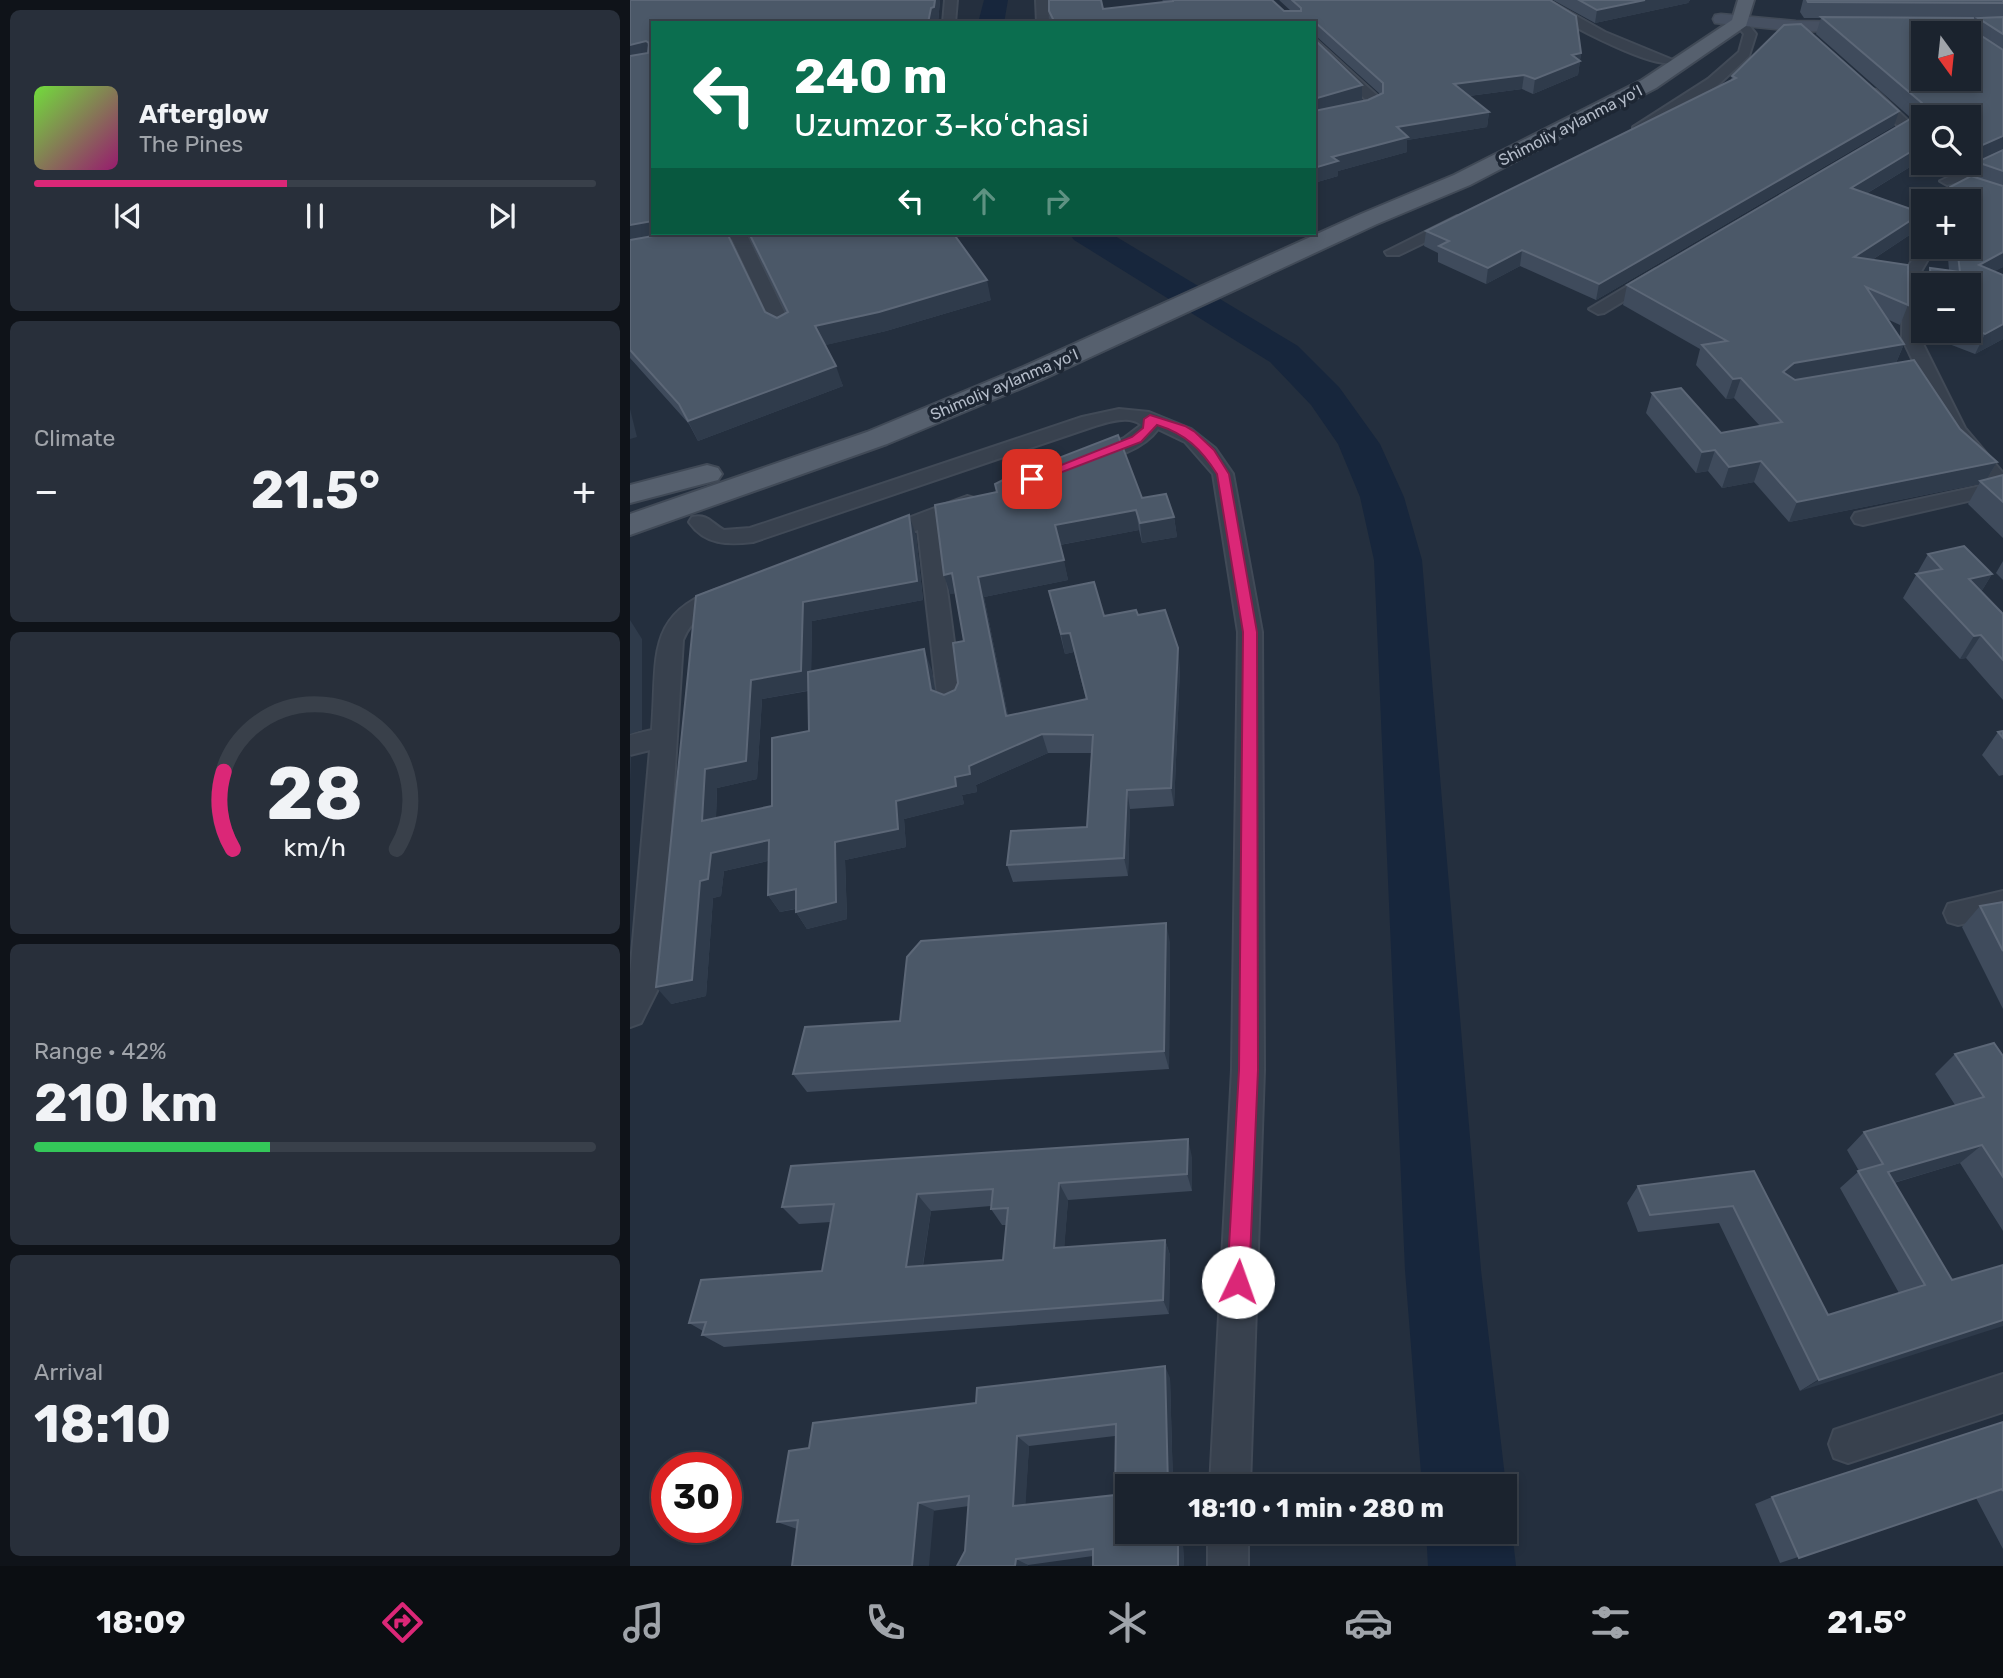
<!DOCTYPE html>
<meta charset="utf-8">
<style>
:root{--surface:#1b232e;--page:#282f3a;--text:#f1f3f6;--muted:#a0a4aa;--line:#39404a;--accent:#db2777}
body{margin:0;font-family:Rubik,sans-serif;background:var(--page);color:var(--text);height:100vh;display:flex;flex-direction:column;font-size:26px;white-space:nowrap}
*{box-sizing:border-box;margin:0}
p{font-size:23px;color:var(--muted)}
.icon{flex:none;width:38px;height:38px;fill:none;stroke:currentColor;stroke-width:2;stroke-linecap:round;stroke-linejoin:round}
.map{position:relative;flex:1;overflow:hidden}
.details{display:flex;flex-direction:column;gap:10px;padding:10px;background:#0f1319;width:630px}
.details>*{flex:none}
.banner{position:absolute;left:21px;top:21px;width:665px;height:214px;border-radius:0px;box-shadow:0 4px 10px #0003,0 0 0 2px var(--line);background:#0b6e4f;color:#fff;overflow:hidden}
.needle{width:46px;rotate:165deg}
.buttons{position:absolute;left:1281px;top:21px;display:grid;gap:14px}
.buttons a{display:grid;place-items:center;width:70px;height:70px;border-radius:0px;background:var(--surface);box-shadow:0 4px 10px #0003,0 0 0 2px var(--line);font-size:35px}
.speed{position:absolute;left:21px;top:1452px;display:flex;gap:14px;font-size:35px;font-weight:700;text-align:center}
.speed>*{display:grid;place-content:center;width:91px;height:91px;border-radius:50%;background:var(--surface);box-shadow:0 4px 10px #0003,0 0 0 2px var(--line);line-height:1}
.speed .limit{border:10px solid #d22;background:#fff;color:#111}
.pin{position:absolute;display:grid;place-items:center;width:60px;height:60px;color:#fff;margin:-30px;border-radius:14px;box-shadow:0 4px 10px #0006}
.me{position:absolute;width:77px;margin:-38px;rotate:3deg;stroke-linejoin:round;filter:drop-shadow(0 0 5px #0008)}
.turn{display:flex;align-items:center;gap:24px;height:147px;padding:0 28px;font-size:32px}
.turn .icon{width:91px;height:91px;stroke-width:2.5}
.turn b{display:block;font-size:49px;line-height:60px}
.lanes{display:flex;align-items:center;height:66px;padding:0 28px;background:#0003;justify-content:center;gap:35px;direction:ltr}
.lanes .off{opacity:.35}
.big{font-size:52px;font-weight:700;line-height:1.1}
.details .widget{flex:1;display:flex;flex-direction:column;justify-content:center;gap:10px;min-width:0;padding:0 24px;border-radius:10px;background:var(--page)}
.details .dial{align-items:center;gap:0}
.dial svg{height:182px;overflow:visible;fill:none;stroke:var(--line);stroke-width:7;stroke-linecap:round;text-anchor:middle}
.dial text{fill:var(--text);stroke:none}
.song{display:flex;align-items:center;gap:21px}
.cover{width:84px;height:84px;border-radius:10px;background:linear-gradient(135deg,hsl(100 70% 55%),hsl(320 70% 35%))}
.played{height:7px;border-radius:4px;background:linear-gradient(90deg,var(--accent) 45%,var(--line) 45%)}
.keys{display:flex;justify-content:space-around;direction:ltr}
.heat{display:flex;justify-content:space-between;align-items:center;font-size:38px;direction:ltr}
.charge{height:10px;border-radius:5px;background:linear-gradient(90deg,#34c759 42%,var(--line) 0)}
.trip{position:absolute;left:485px;top:1474px;width:402px;height:70px;border-radius:0px;background:var(--surface);box-shadow:0 4px 10px #0003,0 0 0 2px var(--line);font-weight:700;line-height:70px;text-align:center}
.menu{display:flex;height:112px;justify-content:space-around;align-items:center;background:#0b0e12;color:var(--muted)}
.menu .icon{width:49px;height:49px}
.menu .selected{color:var(--accent)}
.menu b{font-size:32px;color:var(--text)}
main{display:flex;flex:1;min-height:0}
.map>svg:first-child{display:block}
.lines{fill:none;stroke-linecap:round;stroke-linejoin:round}
.river{fill:#17263c;fill-rule:evenodd}
.minor-casing{stroke:#414a57;stroke-width:4}
.secondary-casing{stroke:#414a57;stroke-width:3}
.primary-casing{stroke:#414a57;stroke-width:4}
.minor{fill:#38414e;fill-rule:evenodd}
.secondary{fill:#465061;fill-rule:evenodd}
.primary{fill:#56606e;fill-rule:evenodd}
.wall{fill:#3f4b5c;fill-rule:evenodd}
.shaded-wall{fill:#2f3b4b}
.building{fill:#4b5868;stroke:#5c6777;stroke-width:2;fill-rule:evenodd}
.route{fill:#db2777;stroke:#8e194d;stroke-width:2}
.labels{text-anchor:middle;stroke-width:7;stroke-linejoin:round;paint-order:stroke}
.far-street-label{font-size:16px;fill:#b4bcc9;stroke:#1d2633}
</style>
<main>
<section class="details">
<div class="widget">
<div class="song"><i class="cover"></i><div><b>Afterglow</b><p>The Pines</p></div></div>
<div class="played"></div>
<div class="keys"><svg class="icon" aria-label="previous" viewBox="0 0 24 24"><path d="M18 5L8 12l10 7zM5 5v14"/></svg><svg class="icon" aria-label="pause" viewBox="0 0 24 24"><path d="M8 5v14M16 5v14"/></svg><svg class="icon" aria-label="next" viewBox="0 0 24 24"><path d="M6 5l10 7-10 7zM19 5v14"/></svg></div>
</div>
<div class="widget"><p>Climate</p>
<div class="heat"><a>−</a><b class="big">21.5°</b><a>+</a></div>
</div>
<div class="widget dial"><svg viewBox="0 0 100 80">
<path d="M14 69A42 42 0 1 1 86 69"/>
<path d="M14 69A42 42 0 0 1 10 35" stroke="#db2777"/>
<text x="50" y="56" font-size="32" font-weight="700">28</text>
<text x="50" y="72" font-size="11">km/h</text>
</svg></div>
<div class="widget"><p>Range · 42%</p><b class="big">210 km</b><div class="charge"></div></div>
<div class="widget"><p>Arrival</p><b class="big">18:10</b></div>
</section>
<div class="map">
<svg width="1373" height="1566" viewBox="0 0 1373 1566">
<rect width="100%" height="100%" fill="#242f3e"/>
<g class="lines">
<g class="river">
<path d="M354,0H378L374,23H348Z"/>
<path d="M439,233H480L668,346L709,387L750,444L774,497L792,560L851,1270L876,1486L875,1489V1486H792L775,1270L744,560L730,497L708,444L681,405L640,362L444,240Z"/>
<path d="M875,1514L882,1531L886,1566H798L796,1531H875Z"/>
</g>
<g class="minor-casing">
<g id="minor">
<path d="M315,0H327L325,23H313Z"/>
<path d="M406,0H418L419,23H407Z"/>
<path d="M904,0H918L975,32L1043,60L1041,63C1018,67 922,18 904,0Z"/>
<path d="M1110,18L1114,19L1126,34L1119,56L1088,85L1013,133H1003V127L1078,79L1109,52L1114,34L1104,22Z"/>
<path d="M684,38L751,99V105L737,112L684,124V116L737,101L684,49Z"/>
<path d="M1241,89L1246,90L1293,135V146L1288,145L1236,96L1234,93Z"/>
<path d="M1373,152V162L1343,178L1317,185L1310,181Z"/>
<path d="M827,216L835,221L833,224L769,255H757L755,252Z"/>
<path d="M83,233H116L163,330L160,334L154,335L145,330L102,239L0,258V248Z"/>
<path d="M1293,243V247H1305L1289,275L1290,338L1335,428L1373,473V493L1233,525L1225,523L1222,518L1225,513L1360,484L1316,430L1272,338L1273,275Z"/>
<path d="M1026,269L1032,270L1034,274L1032,278L974,313L968,314L959,309Z"/>
<path d="M489,409L519,412L561,429L585,448L603,474L632,632L634,1070L620,1486H580L602,1070L608,632L583,474L555,442L528,429C513,450 483,458 458,464L451,462L448,458L451,454L494,438L511,425C500,415 478,422 465,426L123,542C98,545 75,545 59,522L62,517C78,513 82,524 94,530L120,528L452,417Z"/>
<path d="M337,496L344,498L347,503L344,508L308,522L332,702L329,708L320,711L311,708L308,702L288,530L249,544L241,542L238,537L241,532Z"/>
<path d="M98,586L106,589L109,594L106,599C82,608 63,615 53,640L34,945L28,989L11,1023L0,1027V975L20,750L0,755V735L22,730C28,657 13,610 98,586Z"/>
<path d="M1373,891V915L1328,925L1318,922L1314,913L1318,904Z"/>
<path d="M1373,1374V1412L1218,1463L1204,1458L1199,1444L1204,1430Z"/>
<rect x="578" y="1531" width="40" height="35"/>
</g>
</g>
<g class="secondary-casing">
<path id="secondary" d="M1091,14L1166,21L1239,22L1247,27L1239,32L1166,31L1085,23L1083,19L1085,15Z"/>
</g>
<g class="primary-casing">
<g id="primary">
<path d="M1108,0H1124L1116,26L1026,88L840,185L747,224L413,379L257,444L0,535V514L237,432L393,367L731,214L824,175L1012,80L1102,20Z"/>
<path d="M77,465L88,468L92,474L88,480L0,503V485Z"/>
</g>
</g>
<use href="#minor" class="minor"/>
<use href="#secondary" class="secondary"/>
<use href="#primary" class="primary"/>
</g>
<g class="wall">
<path d="M0,0H310L308,23H23V233L135,312L147,318L156,313L117,233H323L361,300L256,331L195,345L213,386L68,441L59,424L0,358Z"/>
<path d="M532,0H642L654,11H661L649,0H920L951,53L948,75L903,94L892,89L839,96L859,112L857,127L777,140V152L708,171V176L684,183V39L732,100L712,105L738,100L750,94L686,36H684V23H420L419,11L473,9L534,2Z"/>
<path d="M923,0H1060L1058,3L965,23Z"/>
<path d="M1173,0H1373V267L1364,271L1373,275V339L1345,354L1293,334L1292,287L1300,268L1319,270L1317,247H1339V201H1314L1320,187L1341,176L1347,162L1312,177L1280,167L1236,194L1284,232L1242,260L1278,305L1270,325L1257,319L1274,344L1266,363L1330,429L1367,462L1357,479L1373,475V538L1338,504L1349,484L1159,522L1124,482L1092,488L1078,471L1066,473L1016,413L1022,393L1091,433L1130,426L1104,398L1096,399L1066,365L1070,349L993,305L997,285L1281,118L1186,34L1191,18H1174L1170,12ZM1344,19H1347L1344,28ZM1293,117H1339V163H1293ZM1293,285H1339V331H1293Z"/>
<path d="M1102,76L1264,126L966,300L890,266L856,284L808,262V253L794,246L796,231L1101,80Z"/>
<path d="M512,498L544,517L547,537L512,543L509,530L430,545L438,580L354,597L378,716L456,699L444,652L435,654L419,591L474,616L508,615L550,668L544,806L500,809L498,876L383,882L377,865L457,827L462,753H418L346,785L347,792L332,795L334,804L274,819L276,847L215,860L217,919L177,929L166,912V909L150,912L138,895V861L94,871L91,896L83,898L76,996L41,1004L66,596L286,535L293,600L182,621L181,671L301,668L306,692L314,695L325,690L328,683L334,641L325,593L320,594ZM178,691L179,731L142,806L86,818L87,788L127,779L132,699Z"/>
<path d="M1298,554L1362,574L1351,592L1373,614V700L1336,658L1330,659L1273,598Z"/>
<path d="M1373,561V580L1366,573Z"/>
<path d="M1373,731V775L1369,776L1352,755L1368,732Z"/>
<path d="M1373,902V1009L1332,927L1350,906Z"/>
<path d="M540,942L539,1069L177,1092L163,1074L270,1021Z"/>
<path d="M1325,1054L1373,1056V1231L1330,1163L1264,1183L1322,1280L1373,1265L1170,1391L1089,1223L1008,1232L997,1203L1008,1186L1124,1171L1198,1315L1269,1293L1210,1188L1229,1171L1217,1150L1234,1132L1325,1105L1305,1074Z"/>
<path d="M562,1157V1191L438,1200L434,1248L535,1240L540,1255L539,1314L94,1347L72,1335L73,1331L59,1323L192,1271L201,1222L169,1224L152,1207ZM361,1206V1209L372,1225H376L373,1260L293,1266L301,1211Z"/>
<path d="M540,1378L543,1486H497V1531H545V1539L553,1545L554,1566H463V1556L398,1565L335,1551L339,1506L167,1529L147,1522L179,1448L346,1403ZM485,1436V1495L395,1505L399,1446Z"/>
<path d="M1373,1422V1549L1346,1498L1150,1563L1125,1504L1142,1497Z"/>
</g>
<g class="shaded-wall">
<path d="M305,0H310L308,23H298L301,8Z"/>
<path d="M1015,0H1060L1058,3L965,23L967,10Z"/>
<path d="M16,41L23,57L0,63V45Z"/>
<path d="M951,53L948,75L903,94L905,79L942,55Z"/>
<path d="M894,75L892,89L823,98L824,84Z"/>
<path d="M732,85V100L684,113V99Z"/>
<path d="M1269,111L1264,126L966,300L969,284Z"/>
<path d="M859,112L857,127L777,140V152L708,171V176L684,183V168L702,157L767,127Z"/>
<path d="M1373,136V151L1312,177L1318,163H1339V151Z"/>
<path d="M1287,148L1280,167L1214,207L1221,188Z"/>
<path d="M1292,213L1284,232L1216,277L1224,257Z"/>
<path d="M23,221V233H70L0,246V225Z"/>
<path d="M892,250L890,266L856,284L858,268Z"/>
<path d="M1373,252V267L1340,285L1349,265Z"/>
<path d="M357,280L361,300L256,331L192,346L185,326Z"/>
<path d="M1373,324V339L1345,354L1355,334Z"/>
<path d="M1274,344L1265,365L1157,383L1153,372L1164,363Z"/>
<path d="M206,366L213,386L68,441L58,421Z"/>
<path d="M1111,378L1104,398L1096,399L1103,379Z"/>
<path d="M0,409L7,437L0,439Z"/>
<path d="M1085,450L1078,471L1066,473L1072,452Z"/>
<path d="M1131,461L1124,482L1092,488L1099,467Z"/>
<path d="M1367,462L1355,482L1350,481L1349,484L1159,522L1167,502Z"/>
<path d="M506,510L509,530L429,545L425,525Z"/>
<path d="M279,515L286,535L293,600L182,621L181,690L132,699L127,779L87,788L85,840L72,821L75,769L121,680L173,602Z"/>
<path d="M544,517L547,537L512,543L510,523Z"/>
<path d="M434,560L438,580L354,597L382,735L376,716L348,577Z"/>
<path d="M322,573L328,593L320,594L314,575Z"/>
<path d="M1362,574L1348,597L1339,579Z"/>
<path d="M0,620L12,639V730L0,734Z"/>
<path d="M440,633L444,652L435,654L431,634Z"/>
<path d="M1351,635L1336,658L1330,659L1344,636Z"/>
<path d="M548,648L550,668L544,806L541,788Z"/>
<path d="M294,649L301,668L309,709L301,690Z"/>
<path d="M412,734L418,753L346,785L347,792L332,795L334,804L274,819L276,847L215,860L217,919L177,929L166,912L205,842L266,801L325,777L339,766Z"/>
<path d="M0,755L1,757L0,782Z"/>
<path d="M497,790L500,809L498,876L494,858Z"/>
<path d="M139,840L150,858L94,871L91,896L83,898L76,996L41,1004L26,987L81,853Z"/>
<path d="M166,889L177,906L150,912L138,895Z"/>
<path d="M536,923L540,942L539,1069L534,1051Z"/>
<path d="M558,1139L562,1157V1191L557,1174Z"/>
<path d="M1352,1145L1330,1163L1239,1190L1258,1172Z"/>
<path d="M429,1183L438,1200L433,1264L424,1248Z"/>
<path d="M287,1194L301,1211L290,1282L276,1267Z"/>
<path d="M535,1240L540,1255L539,1314L533,1300Z"/>
<path d="M1373,1320V1326L1170,1391L1189,1380Z"/>
<path d="M535,1366L540,1378L543,1486H538Z"/>
<path d="M387,1436L399,1446L395,1514L383,1506Z"/>
<path d="M288,1503L304,1510L299,1566H282Z"/>
<path d="M539,1531H545V1545L539,1539Z"/>
<path d="M548,1538L553,1545L554,1566H548Z"/>
<path d="M386,1559L398,1565V1566H385Z"/>
</g>
<g class="building">
<path d="M0,0H305L304,7L301,8L298,23H23V221L0,225V56L18,53L19,43L16,41L0,45Z"/>
<path d="M419,0H471L473,9L543,1V0H642L654,11H671V8L662,0H920L946,16L951,53L942,55L950,61L905,79L894,75L824,84L859,112L767,127L778,137L702,157L708,161L684,168V111L738,100L753,93V83L686,23H425L419,11Z"/>
<path d="M949,0H1015L967,10Z"/>
<path d="M1177,0H1373V3L1178,2Z"/>
<path d="M1191,17L1343,18L1344,31L1373,50V136L1339,151V117H1303L1292,103ZM1293,33H1339V79H1293Z"/>
<path d="M1373,17V34L1348,18Z"/>
<path d="M1171,24L1269,111L969,284L892,250L858,268L809,246L819,241L796,231L1106,78L1102,76L1154,25Z"/>
<path d="M684,39L732,85L684,99Z"/>
<path d="M1282,118L1293,129V150L1287,148L1221,188L1292,213L1224,257L1278,265V305L1236,287L1274,344L1164,363L1153,372L1165,380L1284,360L1330,429L1367,462L1167,502L1131,461L1099,467L1085,450L1072,452L1022,393L1051,388L1091,433L1152,422L1111,378L1103,379L1072,345L1097,341L997,285Z"/>
<path d="M1373,150V171L1347,162Z"/>
<path d="M1341,176L1373,186V252L1349,265L1373,275V324L1355,334L1339,328V285H1301L1300,268L1330,272L1327,247H1339V201H1322L1320,187Z"/>
<path d="M40,233H97L135,312L147,318L158,312L119,233H323L357,280L249,312L185,326L206,366L58,421L49,404L0,350V240Z"/>
<path d="M488,435L512,498L536,494L544,517L510,523L506,510L425,525L434,560L348,577L376,716L457,699L440,633L431,634L419,591L464,582L474,616L506,610L508,615L535,610L548,648L541,788L497,790L494,858L377,865L381,831L457,827L463,735L412,734L339,766L340,774L325,777L326,786L266,801L268,829L205,842L206,902L166,912V889L138,895L139,840L81,853L78,879L70,881L62,980L26,987L66,596L279,515L287,581L173,602L171,671L121,680L116,761L75,769L72,821L142,806V738L179,731L178,672L294,649L301,690L314,695L325,690L328,683L323,643L334,641L322,573L314,575L305,505L367,492L365,484L377,478Z"/>
<path d="M1373,475V502L1350,481Z"/>
<path d="M1334,546L1362,574L1339,579L1373,614V660L1351,635L1344,636L1286,574L1312,569L1298,554Z"/>
<path d="M1373,731V738L1368,732Z"/>
<path d="M1373,902V951L1350,906Z"/>
<path d="M536,923L534,1051L163,1074L175,1027L270,1021L277,957L291,941Z"/>
<path d="M1364,1043L1373,1056V1177L1352,1145L1258,1172L1322,1280L1373,1265V1320L1189,1380L1103,1206L1020,1215L1008,1186L1124,1171L1198,1315L1295,1285L1228,1171L1253,1164L1234,1132L1354,1097L1325,1054Z"/>
<path d="M558,1139L557,1174L429,1183L424,1248L535,1240L533,1300L72,1335L76,1322L59,1323L71,1280L192,1271L204,1204L152,1207L161,1166ZM363,1189L361,1209L378,1208L373,1260L276,1267L287,1194Z"/>
<path d="M535,1366L538,1486H497V1531H539V1539L548,1538V1566H463V1549L386,1559L385,1566H327L335,1551L339,1496L288,1503L282,1566H162L168,1520L147,1522L159,1451L179,1448L183,1423L346,1403L347,1388ZM486,1424L485,1495L383,1506L387,1436Z"/>
<path d="M1373,1422V1491L1372,1489L1169,1558L1142,1497Z"/>
</g>
<path class="route" d="M520,415L555,426L565,432L584,450L599,474L627,632L628,1070L619,1282L616,1290L608,1293L601,1290L597,1282L609,1070L613,632L587,474C571,449 556,434 527,425L511,442L406,482H397L396,479L502,437L513,428L514,419Z"/>
<g class="labels">
<g class="far-street-label">
<text transform="translate(940 125) rotate(-27)" y="6">Shimoliy aylanma yoʻl</text>
<text transform="translate(374 384) rotate(-23)" y="6">Shimoliy aylanma yoʻl</text>
</g>
</g>
</svg>
<div class="buttons">
<a><svg class="needle" viewBox="-14 -14 28 28"><path d="M0-13l5 13h-10z" fill="#e53935"/><path d="M0 13l5-13h-10z" fill="#a0a4aa"/></svg></a>
<a><svg class="icon" aria-label="search" viewBox="0 0 24 24"><circle cx="10" cy="10" r="6"/><path d="M15 15l6 6"/></svg></a>
<a>+</a>
<a>−</a>
</div>
<div class="speed"><div class="limit">30</div></div>
<div class="pin" style="left:402px;top:479px;background:#d93025"><svg class="icon" aria-label="arrive" viewBox="0 0 24 24"><path d="M6 21V4h12l-3 4 3 4H6"/></svg></div>
<svg class="me" style="left:608px;top:1282px" viewBox="-20 -20 40 40"><circle r="19" fill="#fff"/><path d="M0-13L10 11 0 6-10 11z" fill="#db2777"/></svg>
<div class="trip">18:10 · 1 min · 280 m</div>
<div class="banner">
<div class="turn"><svg class="icon" aria-label="left" viewBox="0 0 24 24"><path d="M17 20v-9H6M10 6l-5 5 5 5"/></svg><div><b>240 m</b>Uzumzor 3-koʻchasi</div></div>
<div class="lanes"><svg class="icon" aria-label="left" viewBox="0 0 24 24"><path d="M17 20v-9H6M10 6l-5 5 5 5"/></svg><svg class="icon off" aria-label="ahead" viewBox="0 0 24 24"><path d="M12 20V5M6 11l6-6 6 6"/></svg><svg class="icon off" aria-label="right" viewBox="0 0 24 24"><path d="M7 20v-9h11M14 6l5 5-5 5"/></svg></div>
</div>
</div>
</main>
<nav class="menu">
<b>18:09</b>
<svg class="icon selected" aria-label="directions" viewBox="0 0 24 24"><path d="M12 3l9 9-9 9-9-9zM9 14v-3h6M13 9l2 2-2 2"/></svg>
<svg class="icon" aria-label="music" viewBox="0 0 24 24"><path d="M9 18V5l10-2v13"/><circle cx="6" cy="18" r="3"/><circle cx="16" cy="16" r="3"/></svg>
<svg class="icon" aria-label="phone" viewBox="0 0 24 24"><path d="M5 4h4l2 5-3 2q2 4 5 5l2-3 5 2v4C11 20 4 13 5 4z"/></svg>
<svg class="icon" aria-label="climate" viewBox="0 0 24 24"><path d="M12 3v18M4 7l16 10M4 17L20 7"/></svg>
<svg class="icon" aria-label="car" viewBox="0 0 24 24"><path d="M5 17H2v-5l4-1 3-4h7l3 4 3 1v5h-3M9 17h6M6 11h13"/><circle cx="7" cy="17" r="2"/><circle cx="17" cy="17" r="2"/></svg>
<svg class="icon" aria-label="filters" viewBox="0 0 24 24"><path d="M4 7h16M4 17h16"/><circle cx="9" cy="7" r="2"/><circle cx="15" cy="17" r="2"/></svg>
<b>21.5°</b>
</nav>
